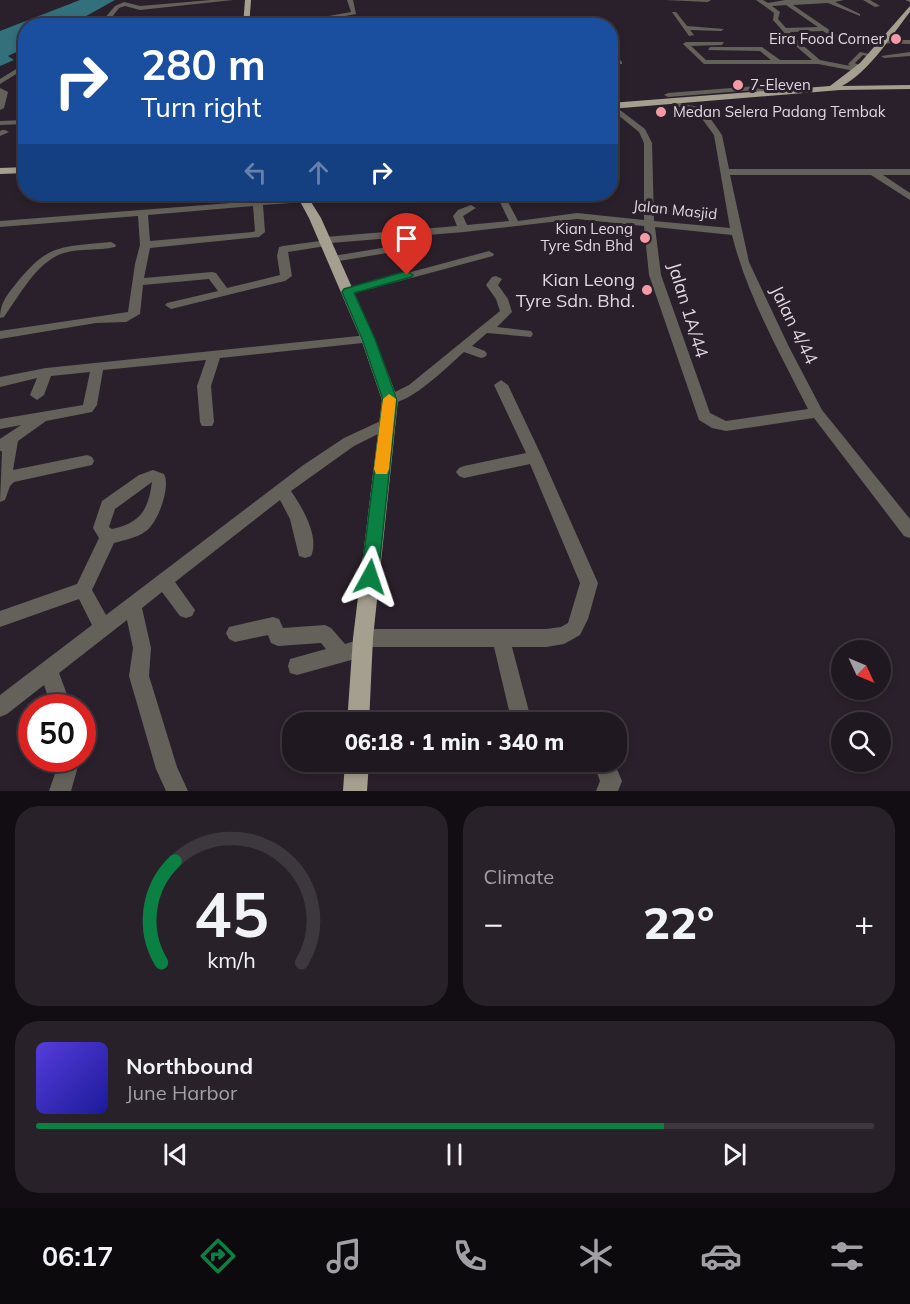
<!DOCTYPE html>
<meta charset="utf-8">
<style>
:root{--surface:#201820;--page:#282129;--text:#f1f3f6;--muted:#a2a0a5;--line:#3d373e;--accent:#0b8043}
body{margin:0;font-family:Mulish,sans-serif;background:var(--page);color:var(--text);height:100vh;display:flex;flex-direction:column;font-size:22px;white-space:nowrap}
*{box-sizing:border-box;margin:0}
p{font-size:20px;color:var(--muted)}
.icon{flex:none;width:33px;height:33px;fill:none;stroke:currentColor;stroke-width:2;stroke-linecap:round;stroke-linejoin:round}
.map{position:relative;height:791px;overflow:hidden}
.drawer{display:flex;flex-direction:column;gap:15px;padding:15px;background:#120d12;flex:1}
.drawer>*{flex:none}
.top-card{position:absolute;left:18px;top:18px;width:600px;height:183px;border-radius:24px;box-shadow:0 3px 9px #0003,0 0 0 2px var(--line);background:#1a4fa0;color:#fff;overflow:hidden}
.needle{width:39px;rotate:134deg}
.fabs{position:absolute;left:831px;top:640px;display:grid;gap:12px}
.fabs a{display:grid;place-items:center;width:60px;height:60px;border-radius:50%;background:var(--surface);box-shadow:0 3px 9px #0003,0 0 0 2px var(--line);font-size:30px}
.speed{position:absolute;left:18px;top:694px;display:flex;gap:12px;font-size:30px;font-weight:700;text-align:center}
.speed>*{display:grid;place-content:center;width:78px;height:78px;border-radius:50%;background:var(--surface);box-shadow:0 3px 9px #0003,0 0 0 2px var(--line);line-height:1}
.speed .limit{border:9px solid #d22;background:#fff;color:#111}
.pin{position:absolute;display:grid;place-items:center;width:51px;height:51px;color:#fff;margin:-62px -26px;border-radius:50% 50% 50% 0;rotate:-45deg;box-shadow:0 0 6px #0007}
.pin .icon{rotate:45deg}
.me{position:absolute;width:66px;margin:-33px;rotate:5deg;stroke-linejoin:round;filter:drop-shadow(0 0 4px #0008)}
.turn{display:flex;align-items:center;gap:21px;height:126px;padding:0 24px;font-size:27px}
.turn .icon{width:78px;height:78px;stroke-width:2.5}
.turn b{display:block;font-size:42px;line-height:51px}
.lanes{display:flex;align-items:center;height:57px;padding:0 24px;background:#0003;justify-content:center;gap:30px;direction:ltr}
.lanes .off{opacity:.35}
.big{font-size:45px;font-weight:800;line-height:1.1}
.drawer .card{flex:1;display:flex;flex-direction:column;justify-content:center;gap:9px;min-width:0;padding:0 21px;border-radius:24px;background:var(--page)}
.drawer .dial{align-items:center;gap:0}
.dial svg{height:156px;overflow:visible;fill:none;stroke:var(--line);stroke-width:7;stroke-linecap:round;text-anchor:middle}
.dial text{fill:var(--text);stroke:none}
.song{display:flex;align-items:center;gap:18px}
.cover{width:72px;height:72px;border-radius:9px;background:linear-gradient(135deg,hsl(250 70% 55%),hsl(240 70% 35%))}
.played{height:6px;border-radius:3px;background:linear-gradient(90deg,var(--accent) 75%,var(--line) 75%)}
.keys{display:flex;justify-content:space-around;direction:ltr}
.heat{display:flex;justify-content:space-between;align-items:center;font-size:33px;direction:ltr}
.drawer .tiles{flex:1;display:grid;gap:15px;grid-template-columns:1fr 1fr}
.card:last-child{grid-column:span 2}
.trip{position:absolute;left:282px;top:712px;width:345px;height:60px;border-radius:24px;background:var(--surface);box-shadow:0 3px 9px #0003,0 0 0 2px var(--line);font-weight:800;line-height:60px;text-align:center}
.tabs{display:flex;height:96px;justify-content:space-around;align-items:center;background:#0d0a0d;color:var(--muted)}
.tabs .icon{width:42px;height:42px}
.tabs .active{color:var(--accent)}
.tabs b{font-size:27px;color:var(--text)}
.map>svg:first-child{display:block}
.water{fill:#32707b}
.lines{fill:none;stroke-linecap:round;stroke-linejoin:round}
.minor{fill:#64615a;fill-rule:evenodd}
.major{fill:#a59f90;fill-rule:evenodd}
.route{fill:#0b8043;stroke:#07532c;stroke-width:1.5}
.slow{fill:#f59e0b}
.poi-dot{fill:#f49aa4;stroke:#2a202b;stroke-width:2}
.labels{text-anchor:middle;stroke-width:6;stroke-linejoin:round;paint-order:stroke}
.far-poi-label{font-size:15px;fill:#dfd8e0;stroke:#2a202b;text-anchor:end}
.far-street-label{font-size:15px;fill:#dfd8e0;stroke:#2a202b}
.poi-label{font-size:18px;fill:#dfd8e0;stroke:#2a202b;text-anchor:end}
.street-label{font-size:18px;fill:#dfd8e0;stroke:#2a202b}
</style>
<div class="map">
<svg width="910" height="791" viewBox="0 0 910 791">
<rect width="100%" height="100%" fill="#2a202b"/>
<path class="water" d="M80,0H115L70,25L26,26L25,48L8,56L14,60L0,66V31Z"/>
<g class="lines">
<g class="minor">
<path d="M211,0H233L140,10L125,6L119,8L105,26H98L115,6L124,2L140,6Z"/>
<path d="M347,0H353L356,14L328,19L331,26H325L323,17L351,12Z"/>
<path d="M665,0H711L708,2Z"/>
<path d="M756,0H763L768,3L785,0H844L835,2L860,14V16L828,3L793,5L841,38L800,43L820,60L850,66L848,64L860,52L874,55L871,57L863,55L855,63L864,68L860,72L818,64H704L683,44L686,42H724L722,45L691,46L706,60H771L760,51L708,50L710,47H762L780,60H812L797,47L773,20L774,13ZM786,5L818,27L786,28L778,19L780,12L772,6ZM823,31L832,37L797,40L790,32Z"/>
<path d="M863,0H870L880,6L875,7Z"/>
<path d="M906,0H910V2L907,1Z"/>
<path d="M672,12H676L687,26L724,29L721,31L690,30L694,35L689,36Z"/>
<path d="M267,20L269,23L254,26L255,25Z"/>
<path d="M880,40H910V44L878,43Z"/>
<path d="M610,49L622,62V64H618L610,56Z"/>
<path d="M910,52V56L884,58L881,56Z"/>
<path d="M26,63V68L0,84V79Z"/>
<path d="M757,86L767,91V95H761L755,90L668,97L664,95L668,93Z"/>
<path d="M0,88L8,92L4,108L0,110Z"/>
<path d="M674,102L703,108L722,135L729,169H910V175H883L910,193V200L871,175H730L749,262L789,347L822,410L910,519V538L904,536L814,418L726,431L712,428L699,420L649,275L644,226L577,219L464,232L331,243L326,246L288,252L292,276L285,281L171,309L165,305L167,303L218,291L209,279L143,285L140,314L126,322L96,323L0,339V331L128,312L135,264L140,245L138,216L0,227V221L308,197V201L305,202L263,205L265,232L259,237L150,248L144,278L212,272L216,273L227,288L280,275L277,256L279,247L283,246L320,241L325,237L457,226L453,216L458,210L471,205L476,208L463,216L467,225L509,221L496,194H504L518,221L577,213L644,220V143L639,132L613,111L612,109L616,107L645,129L652,143L654,221L730,228L714,135L697,112L674,106ZM253,206L255,231L253,232L150,241L148,215ZM655,227L732,235C747,296 780,353 808,409L726,421L710,413L661,275Z"/>
<path d="M26,120V124L0,125V121Z"/>
<path d="M2,130H5L9,132L0,136V131Z"/>
<path d="M417,194H439L434,197L390,203L385,200L390,197Z"/>
<path d="M425,241L430,244L429,246L333,262L328,259L333,256Z"/>
<path d="M111,242L116,245L115,247C98,251 80,248 64,253C38,260 19,296 4,317L0,318C0,304 6,296 15,285C48,243 61,247 111,242Z"/>
<path d="M489,251L494,254L493,256L348,295L342,292L344,290Z"/>
<path d="M496,276L502,279L498,285L508,299L512,312L497,327L531,331L533,334L531,337L487,333L472,346L485,351L487,354L485,357L481,358L464,352C449,365 406,409 385,403L383,400L385,397L409,385L500,311L496,299L486,285L492,277Z"/>
<path d="M368,335L374,339L372,342L220,358L211,386L214,422L212,426H202L200,422L197,386L206,360L103,370L97,405L92,412L46,421L18,441L13,470L87,455L92,457L94,461L92,465L14,482L10,486L5,500L0,502L2,451H0V439L21,425L0,429V419L83,405L90,372L51,376L44,395L37,400L30,395L37,378L0,387V377L46,368Z"/>
<path d="M501,380L508,385L542,457L598,583L588,619L580,635L564,644L546,647H512L532,723H512L494,647H371L369,654L362,657L297,675L290,673L288,666L290,659L326,649L321,643L278,646L271,643L268,635L235,642L229,639L226,633L229,627L273,617L279,619L283,628L325,625L331,628L345,644L355,641L354,638L356,632L363,629H546L561,627L568,623L580,583L530,464L464,478L459,476L456,472L459,468L464,466L526,453L494,385Z"/>
<path d="M387,418L392,419L394,423L392,427L354,446L291,491C302,507 320,537 311,556L305,558L299,556L290,519L280,500L175,582L195,610L192,616L186,618L180,616L162,592L142,608L151,648L149,676L177,767L188,791H166L156,769L129,676L133,648L127,620L59,673L72,708H52L44,685L7,714L0,717V695L92,625L79,599L0,627V611L77,584L99,538L93,528L102,501L139,475L153,470L164,474C171,486 158,523 146,531C137,538 124,540 114,543L92,590L106,615L302,466L344,438ZM152,482C148,511 140,523 112,529L109,527L115,509Z"/>
<path d="M60,759H80L71,791H49Z"/>
<path d="M593,762H614L622,781L618,791H596L600,781Z"/>
</g>
<g class="major">
<path d="M245,0H251L249,26H243Z"/>
<path d="M910,6V12C891,36 870,71 842,86L910,85V89L840,90L610,109V103L830,86L860,63Z"/>
<path d="M26,167V173L0,174V168Z"/>
<path d="M296,194H306L321,218L375,339L398,400L373,638L369,723H347L353,638L382,400L361,339L309,218Z"/>
<path d="M345,762H369L367,791H343Z"/>
</g>
</g>
<path class="route" d="M407,271L413,275L411,277L354,293L375,339L397,400L378,577L376,583L370,585L363,583L361,577L383,400L362,339L342,292L344,289Z"/>
<path class="slow" d="M389,394L396,399L389,469L387,474H376L374,469L383,399Z"/>
<g class="poi-dot">
<circle cx="896" cy="39" r="6"/>
<circle cx="738" cy="85" r="6"/>
<circle cx="661" cy="112" r="6"/>
<circle cx="645" cy="238" r="6"/>
<circle cx="647" cy="290" r="6"/>
</g>
<g class="labels">
<g class="far-poi-label">
<text x="884" y="44">Eira Food Corner</text>
<text x="750" y="90" text-anchor="start">7-Eleven</text>
<text x="673" y="117" text-anchor="start">Medan Selera Padang Tembak</text>
<text x="633" y="234">Kian Leong<tspan x="633" dy="17">Tyre Sdn Bhd</tspan></text>
</g>
<g class="far-street-label">
<text transform="translate(675 210) rotate(6)" y="5">Jalan Masjid</text>
</g>
<g class="poi-label">
<text x="635" y="286">Kian Leong<tspan x="635" dy="21">Tyre Sdn. Bhd.</tspan></text>
</g>
<g class="street-label">
<text transform="translate(688 310) rotate(73)" y="6">Jalan 1A/44</text>
<text transform="translate(794 325) rotate(64)" y="6">Jalan 4/44</text>
</g>
</g>
</svg>
<div class="fabs">
<a><svg class="needle" viewBox="-14 -14 28 28"><path d="M0-13l5 13h-10z" fill="#e53935"/><path d="M0 13l5-13h-10z" fill="#a2a0a5"/></svg></a>
<a><svg class="icon" aria-label="search" viewBox="0 0 24 24"><circle cx="10" cy="10" r="6"/><path d="M15 15l6 6"/></svg></a>
</div>
<div class="speed"><div class="limit">50</div></div>
<div class="pin" style="left:407px;top:275px;background:#d93025"><svg class="icon" aria-label="arrive" viewBox="0 0 24 24"><path d="M6 21V4h12l-3 4 3 4H6"/></svg></div>
<svg class="me" style="left:370px;top:577px" viewBox="-20 -20 40 40"><path d="M0-17L14 15 0 8-14 15z" fill="#0b8043" stroke="#fff" stroke-width="4"/></svg>
<div class="trip">06:18 · 1 min · 340 m</div>
<div class="top-card">
<div class="turn"><svg class="icon" aria-label="right" viewBox="0 0 24 24"><path d="M7 20v-9h11M14 6l5 5-5 5"/></svg><div><b>280 m</b>Turn right</div></div>
<div class="lanes"><svg class="icon off" aria-label="left" viewBox="0 0 24 24"><path d="M17 20v-9H6M10 6l-5 5 5 5"/></svg><svg class="icon off" aria-label="ahead" viewBox="0 0 24 24"><path d="M12 20V5M6 11l6-6 6 6"/></svg><svg class="icon" aria-label="right" viewBox="0 0 24 24"><path d="M7 20v-9h11M14 6l5 5-5 5"/></svg></div>
</div>
</div>
<section class="drawer">
<div class="tiles">
<div class="card dial"><svg viewBox="0 0 100 80">
<path d="M14 69A42 42 0 1 1 86 69"/>
<path d="M14 69A42 42 0 0 1 21 17" stroke="#0b8043"/>
<text x="50" y="56" font-size="32" font-weight="700">45</text>
<text x="50" y="72" font-size="11">km/h</text>
</svg></div>
<div class="card"><p>Climate</p>
<div class="heat"><a>−</a><b class="big">22°</b><a>+</a></div>
</div>
<div class="card">
<div class="song"><i class="cover"></i><div><b>Northbound</b><p>June Harbor</p></div></div>
<div class="played"></div>
<div class="keys"><svg class="icon" aria-label="previous" viewBox="0 0 24 24"><path d="M18 5L8 12l10 7zM5 5v14"/></svg><svg class="icon" aria-label="pause" viewBox="0 0 24 24"><path d="M8 5v14M16 5v14"/></svg><svg class="icon" aria-label="next" viewBox="0 0 24 24"><path d="M6 5l10 7-10 7zM19 5v14"/></svg></div>
</div>
</div>
</section>
<nav class="tabs">
<b>06:17</b>
<svg class="icon active" aria-label="directions" viewBox="0 0 24 24"><path d="M12 3l9 9-9 9-9-9zM9 14v-3h6M13 9l2 2-2 2"/></svg>
<svg class="icon" aria-label="music" viewBox="0 0 24 24"><path d="M9 18V5l10-2v13"/><circle cx="6" cy="18" r="3"/><circle cx="16" cy="16" r="3"/></svg>
<svg class="icon" aria-label="phone" viewBox="0 0 24 24"><path d="M5 4h4l2 5-3 2q2 4 5 5l2-3 5 2v4C11 20 4 13 5 4z"/></svg>
<svg class="icon" aria-label="climate" viewBox="0 0 24 24"><path d="M12 3v18M4 7l16 10M4 17L20 7"/></svg>
<svg class="icon" aria-label="car" viewBox="0 0 24 24"><path d="M5 17H2v-5l4-1 3-4h7l3 4 3 1v5h-3M9 17h6M6 11h13"/><circle cx="7" cy="17" r="2"/><circle cx="17" cy="17" r="2"/></svg>
<svg class="icon" aria-label="filters" viewBox="0 0 24 24"><path d="M4 7h16M4 17h16"/><circle cx="9" cy="7" r="2"/><circle cx="15" cy="17" r="2"/></svg>
</nav>
